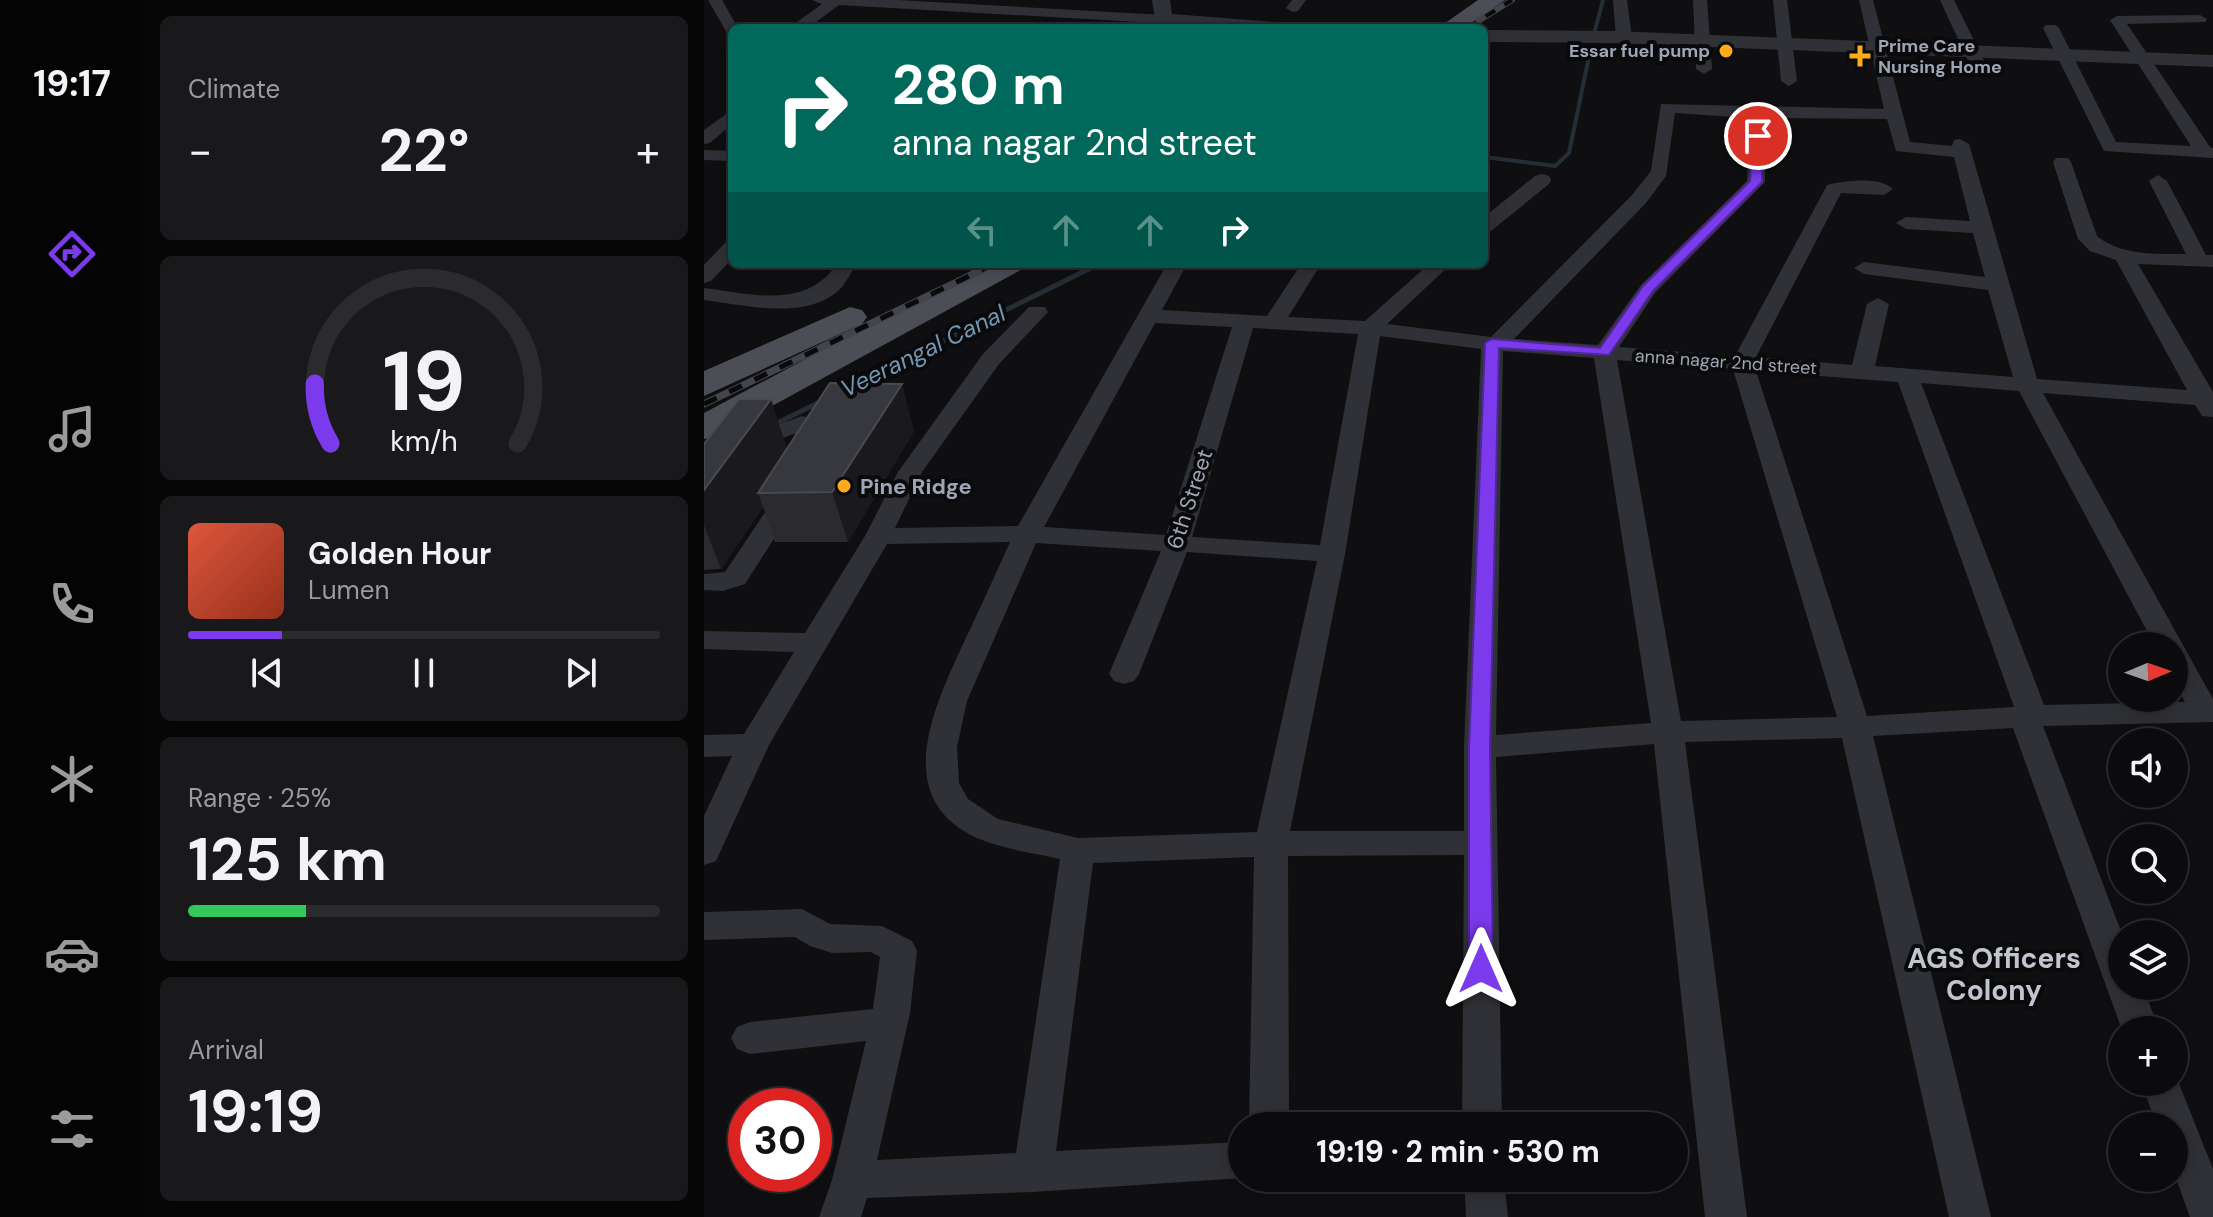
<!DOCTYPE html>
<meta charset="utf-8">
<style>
:root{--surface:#0b0b0d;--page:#19191b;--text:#f1f3f6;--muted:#9a9b9d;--line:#2b2b2e;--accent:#7c3aed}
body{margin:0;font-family:"DM Sans",sans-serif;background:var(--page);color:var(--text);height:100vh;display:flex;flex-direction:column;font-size:30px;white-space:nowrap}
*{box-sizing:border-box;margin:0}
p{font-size:26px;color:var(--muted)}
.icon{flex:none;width:44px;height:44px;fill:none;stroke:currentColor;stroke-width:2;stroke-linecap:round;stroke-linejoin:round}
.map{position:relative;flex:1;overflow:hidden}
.drawer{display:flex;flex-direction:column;gap:16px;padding:16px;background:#060607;width:560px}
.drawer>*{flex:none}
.hud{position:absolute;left:24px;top:24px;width:760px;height:244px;border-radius:12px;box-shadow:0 4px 20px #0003,0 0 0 2px var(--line);background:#00695c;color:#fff;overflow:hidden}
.needle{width:52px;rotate:88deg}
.buttons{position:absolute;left:1404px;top:632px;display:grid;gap:16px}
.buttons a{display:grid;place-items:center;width:80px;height:80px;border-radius:50%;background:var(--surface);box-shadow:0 4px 20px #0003,0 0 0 2px var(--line);font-size:40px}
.speed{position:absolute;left:24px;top:1088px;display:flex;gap:16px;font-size:40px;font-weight:700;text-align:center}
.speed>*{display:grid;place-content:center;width:104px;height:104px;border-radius:50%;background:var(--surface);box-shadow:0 4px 20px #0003,0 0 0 2px var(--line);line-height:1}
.speed .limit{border:12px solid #d22;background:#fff;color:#111}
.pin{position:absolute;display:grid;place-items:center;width:68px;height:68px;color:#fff;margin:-34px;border:4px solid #fff;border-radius:50%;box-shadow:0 2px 8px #0007}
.me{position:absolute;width:88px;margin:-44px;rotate:0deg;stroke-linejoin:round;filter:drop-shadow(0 0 6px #0008)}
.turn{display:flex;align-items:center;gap:28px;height:168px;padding:0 32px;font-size:36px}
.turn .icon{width:104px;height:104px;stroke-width:2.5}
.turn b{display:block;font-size:56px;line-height:68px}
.lanes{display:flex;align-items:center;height:76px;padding:0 32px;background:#0003;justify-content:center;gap:40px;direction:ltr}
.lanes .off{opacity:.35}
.big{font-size:60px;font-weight:700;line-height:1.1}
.drawer .card{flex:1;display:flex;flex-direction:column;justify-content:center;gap:12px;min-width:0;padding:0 28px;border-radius:12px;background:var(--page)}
.drawer .dial{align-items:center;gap:0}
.dial svg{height:208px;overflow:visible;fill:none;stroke:var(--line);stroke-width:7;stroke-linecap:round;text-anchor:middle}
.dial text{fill:var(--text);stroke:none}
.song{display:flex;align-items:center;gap:24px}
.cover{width:96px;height:96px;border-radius:12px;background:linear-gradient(135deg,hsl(10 70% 55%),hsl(10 70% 35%))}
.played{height:8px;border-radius:4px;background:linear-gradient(90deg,var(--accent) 20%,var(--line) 20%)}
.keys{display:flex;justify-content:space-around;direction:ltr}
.heat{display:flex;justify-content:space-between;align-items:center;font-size:44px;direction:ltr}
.charge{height:12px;border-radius:6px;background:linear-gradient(90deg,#34c759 25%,var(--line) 0)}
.trip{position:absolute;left:524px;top:1112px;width:460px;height:80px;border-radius:40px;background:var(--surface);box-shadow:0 4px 20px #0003,0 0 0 2px var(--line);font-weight:700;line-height:80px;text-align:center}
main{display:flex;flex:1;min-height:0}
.dock{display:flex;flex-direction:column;width:144px;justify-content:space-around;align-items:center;background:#040405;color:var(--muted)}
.dock .icon{width:56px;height:56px}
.dock .current{color:var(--accent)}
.dock b{font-size:36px;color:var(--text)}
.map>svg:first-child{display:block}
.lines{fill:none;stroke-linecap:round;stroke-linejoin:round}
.stream-far1{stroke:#252e35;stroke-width:4}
.stream{stroke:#252e35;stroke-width:5}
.minor{fill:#303136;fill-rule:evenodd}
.tertiary{fill:#303136;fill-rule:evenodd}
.primary{fill:#4c4e55;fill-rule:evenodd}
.rail-far1-casing{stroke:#43454b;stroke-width:6}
.rail-casing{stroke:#43454b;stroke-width:7}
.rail-far1{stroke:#0a0a0c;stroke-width:4;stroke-dasharray:11;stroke-linecap:butt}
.rail{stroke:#0a0a0c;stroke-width:5;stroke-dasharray:14;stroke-linecap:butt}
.wall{fill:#2b2b2f}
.shaded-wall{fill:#1a1a1d}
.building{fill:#37383d;stroke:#484a50;stroke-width:2}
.route{fill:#7c3aed;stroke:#51269a;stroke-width:2}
.poi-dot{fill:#fdab1b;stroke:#0a0a0c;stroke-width:3}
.labels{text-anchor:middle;stroke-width:8;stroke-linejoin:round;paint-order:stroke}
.far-poi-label{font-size:18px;font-weight:bold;fill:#9fa6b3;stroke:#0a0a0c;text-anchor:start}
.far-street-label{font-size:18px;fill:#9fa6b3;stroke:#0a0a0c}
.poi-label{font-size:22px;font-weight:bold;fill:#9fa6b3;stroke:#0a0a0c;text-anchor:start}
.street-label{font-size:22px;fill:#9fa6b3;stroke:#0a0a0c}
.water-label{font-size:24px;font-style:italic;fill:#7396b1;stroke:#0a0a0c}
.near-neighbourhood-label{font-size:28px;font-weight:bold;fill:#c0c5ce;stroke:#0a0a0c}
</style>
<main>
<nav class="dock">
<b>19:17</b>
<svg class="icon current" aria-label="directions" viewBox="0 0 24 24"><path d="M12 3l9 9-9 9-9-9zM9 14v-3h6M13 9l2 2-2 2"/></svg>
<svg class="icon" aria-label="music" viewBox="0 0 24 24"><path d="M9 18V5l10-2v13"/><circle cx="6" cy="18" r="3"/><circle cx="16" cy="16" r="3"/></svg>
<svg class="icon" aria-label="phone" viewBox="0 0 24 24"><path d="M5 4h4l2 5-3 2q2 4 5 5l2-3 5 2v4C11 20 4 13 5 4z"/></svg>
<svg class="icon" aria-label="climate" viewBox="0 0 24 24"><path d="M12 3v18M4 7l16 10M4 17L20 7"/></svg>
<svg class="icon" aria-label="car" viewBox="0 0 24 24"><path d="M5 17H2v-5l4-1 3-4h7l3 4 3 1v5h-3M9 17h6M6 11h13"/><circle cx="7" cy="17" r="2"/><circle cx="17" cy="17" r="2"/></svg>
<svg class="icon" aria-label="filters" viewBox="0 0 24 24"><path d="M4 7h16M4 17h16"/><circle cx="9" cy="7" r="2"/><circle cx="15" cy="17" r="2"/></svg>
</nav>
<section class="drawer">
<div class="card"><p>Climate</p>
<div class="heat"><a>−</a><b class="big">22°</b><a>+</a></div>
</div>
<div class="card dial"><svg viewBox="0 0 100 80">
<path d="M14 69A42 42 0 1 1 86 69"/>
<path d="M14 69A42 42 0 0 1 8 46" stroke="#7c3aed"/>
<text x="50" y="56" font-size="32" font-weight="700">19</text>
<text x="50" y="72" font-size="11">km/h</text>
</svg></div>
<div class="card">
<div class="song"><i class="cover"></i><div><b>Golden Hour</b><p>Lumen</p></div></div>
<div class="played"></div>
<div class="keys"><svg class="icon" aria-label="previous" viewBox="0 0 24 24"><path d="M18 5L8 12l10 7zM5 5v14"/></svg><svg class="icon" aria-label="pause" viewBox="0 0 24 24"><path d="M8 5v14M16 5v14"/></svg><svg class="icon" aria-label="next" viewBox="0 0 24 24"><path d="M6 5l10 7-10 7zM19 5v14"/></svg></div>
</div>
<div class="card"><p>Range · 25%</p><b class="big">125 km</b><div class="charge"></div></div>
<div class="card"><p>Arrival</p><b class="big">19:19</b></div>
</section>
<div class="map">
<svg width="1509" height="1217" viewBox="0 0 1509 1217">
<rect width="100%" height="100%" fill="#0f0f11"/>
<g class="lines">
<g class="stream-far1">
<path d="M890,34L899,0"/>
<path d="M780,157L851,166L865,153L887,47"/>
</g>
<g class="stream">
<path d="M146,387L395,264"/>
<path d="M67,426L120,400"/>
</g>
<g class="minor">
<path d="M4,0H18L34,28H28V35L23,33Z"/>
<path d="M108,0H194L460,15L465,16L470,28H454L453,23L135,5L104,28H93V22L118,4Z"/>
<path d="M588,0H602L594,11L589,12L582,8Z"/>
<path d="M909,0H923L928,37L925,40H915L912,37Z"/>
<path d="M989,0H1003L1008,69L1000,74L992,69Z"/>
<path d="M1069,0H1083L1093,81L1085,86L1077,81Z"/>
<path d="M1155,0H1169L1206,142L1248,146L1250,140L1256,139L1265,144L1333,379L1483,390L1412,260L1386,251L1374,239L1349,162L1352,158H1364L1367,162L1393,236C1417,256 1453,254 1482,254L1445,181L1454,175L1463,181L1502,255H1509V267L1434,264L1509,392V417L1498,416L1491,405L1339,393L1509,699V722L1339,726L1418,934V986H1438L1456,1030H1418L1309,728L1169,736L1287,1217H1245L1138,738L981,742L1043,1217H1001L950,744L792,757L798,1126H758L760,855L584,856L585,1126H545L550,857L389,863L352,1151L538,1142L539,1178L329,1192L163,1198L157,1217H115L128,1180L162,1041L46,1054L33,1049L27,1038L33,1027L46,1022L169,1009L176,957L167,952L128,953L106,946L91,937L0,940V912L98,909L126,924L178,926L208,941L213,951L206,1013L173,1160L312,1153L356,859C330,853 298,849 273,838C185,798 231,705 260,642C276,609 291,575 306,542L183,544L65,745L12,861L0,865V816L28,756L0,757V735L40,734L90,652L0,649V631L101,633L161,536L194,472L279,354L325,307H341L344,312L295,364L218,472L191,528L314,526L463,264H483L458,310L563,316L597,264H617L584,317L661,321L725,264H747L683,324L787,337L928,195L947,171L957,104L1180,109ZM971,113L1045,118L1043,181L937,285L894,345L810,339L942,203L962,176ZM1062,118L1183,119L1192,151L1250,157L1266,221L1202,217L1192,223L1202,229L1269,233L1281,277L1160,262L1150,268L1160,274L1284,290L1309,377L1171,366L1185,304L1174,298L1163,304L1148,365L1052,357L1137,193L1180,195L1189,189C1175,176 1141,181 1123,185L1121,189L1031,356L915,347L951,293L1061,182ZM451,323L528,327L462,535L340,527ZM549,328L654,334L616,545L488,537ZM676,336L777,349L760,747V831H586L641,554ZM799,351L890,358L947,723L792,735ZM913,360L1029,369L1133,717L977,721ZM1052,371L1194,382L1310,707L1163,716ZM1217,383L1315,391L1451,646H1470V682L1481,702L1340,705ZM332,543L457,551L405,674L410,681L420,684L430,681L435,674L483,552L613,561L553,832L374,838L294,819L264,799L255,783L253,747L263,701Z"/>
<path d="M1236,0H1250L1284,69L1282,72L1276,74L1268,69Z"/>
<path d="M1496,15L1503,19L1501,22L1423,24L1506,147L1509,148V158L1400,151L1339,28L1342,25H1352L1355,28L1412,142L1487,146L1406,20L1413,16Z"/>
<path d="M28,110V124L6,143L0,144V130Z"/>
<path d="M0,150L28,151V161L0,160Z"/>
<path d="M838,174L845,176L847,180L845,184L787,231L780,233V217L831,176Z"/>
<path d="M28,241V259L7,281L0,283V265L21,243Z"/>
<path d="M133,264H153C147,272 142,283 135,290C101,321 40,305 0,300V288C48,294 101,310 133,264Z"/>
<path d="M98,416C111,419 123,422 130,434L122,454H104L101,449L106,434L98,431C89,435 75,438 68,444C57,453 56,460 40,456L37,451L51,433Z"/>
<path d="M85,487L94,490L98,495L41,584L19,591L0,590V574L21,572L76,490Z"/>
<path d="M1470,1071L1509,1169V1217H1486L1470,1173V1126H1453L1437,1082H1470Z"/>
<path d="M760,1178H800L804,1217H762Z"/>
</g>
<g class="tertiary">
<path d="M448,0H466L468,14L585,23L594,28L460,24L451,19Z"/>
<path d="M780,30L910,31L1509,55V67L910,43L780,42Z"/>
</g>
<g class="primary">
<path d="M774,0H801L762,28H734Z"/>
<path d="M280,264H320L315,271L13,436L0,439V413Z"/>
<path d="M146,307L158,310L163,317L158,324L0,396V371Z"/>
</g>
<g class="rail-far1-casing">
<path id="rail-far1" d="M763,28L808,0"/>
</g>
<g class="rail-casing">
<path id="rail" d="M0,404L290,264"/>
</g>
<use href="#rail-far1" class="rail-far1"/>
<use href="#rail" class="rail"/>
</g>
<path class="wall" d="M210,431L144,542H71L59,507L17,569L0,570V444L83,448Z"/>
<g class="shaded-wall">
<path d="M198,384L210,431L144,542L128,492Z"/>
<path d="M67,399L88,464L54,493L59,507L17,569L0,525V490Z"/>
</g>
<g class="building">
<path d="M126,383L198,384L128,492L54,493Z"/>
<path d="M35,399H67L0,490V444Z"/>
</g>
<path class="route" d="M1054,133L1059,136L1058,182L949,291L905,355L795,348L786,747L789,969L785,976L777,978L769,976L765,969V747L781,343L788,339L896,348L939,286L1046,181L1048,136Z"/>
<g class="poi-dot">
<circle cx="1022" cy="51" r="8"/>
<path d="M1152 44h8v8h8v8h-8v8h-8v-8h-8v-8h8z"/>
<circle cx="140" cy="486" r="8"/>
</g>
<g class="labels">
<g class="far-poi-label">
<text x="1174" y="52">Prime Care<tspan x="1174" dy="21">Nursing Home</tspan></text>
<text x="1006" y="57" text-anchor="end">Essar fuel pump</text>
</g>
<g class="far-street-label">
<text transform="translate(1022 362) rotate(4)" y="6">anna nagar 2nd street</text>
</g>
<g class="poi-label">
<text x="156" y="494">Pine Ridge</text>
</g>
<g class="street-label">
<text transform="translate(485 499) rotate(-72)" y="8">6th Street</text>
</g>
<g class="water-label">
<text transform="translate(219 351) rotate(-26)" y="8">Veerangal Canal</text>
</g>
<g class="near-neighbourhood-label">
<text x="1290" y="968">AGS Officers<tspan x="1290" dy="32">Colony</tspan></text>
</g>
</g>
</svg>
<div class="buttons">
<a><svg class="needle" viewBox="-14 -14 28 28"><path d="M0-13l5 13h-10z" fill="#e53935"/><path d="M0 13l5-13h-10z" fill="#9a9b9d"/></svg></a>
<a><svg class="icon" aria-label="sound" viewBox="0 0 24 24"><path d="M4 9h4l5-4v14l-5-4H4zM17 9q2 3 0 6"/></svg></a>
<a><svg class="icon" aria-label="search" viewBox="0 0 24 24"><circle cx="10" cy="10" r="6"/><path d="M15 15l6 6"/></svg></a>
<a><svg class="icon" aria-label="layers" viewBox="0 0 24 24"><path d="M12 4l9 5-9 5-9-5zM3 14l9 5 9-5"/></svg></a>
<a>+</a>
<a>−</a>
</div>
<div class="speed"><div class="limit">30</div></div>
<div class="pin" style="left:1054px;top:136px;background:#d93025"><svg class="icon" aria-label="arrive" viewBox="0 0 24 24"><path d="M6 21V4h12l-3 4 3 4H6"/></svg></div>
<svg class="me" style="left:777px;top:969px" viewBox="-20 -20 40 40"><path d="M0-17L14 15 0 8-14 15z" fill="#7c3aed" stroke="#fff" stroke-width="4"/></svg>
<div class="trip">19:19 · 2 min · 530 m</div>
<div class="hud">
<div class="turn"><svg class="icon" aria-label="right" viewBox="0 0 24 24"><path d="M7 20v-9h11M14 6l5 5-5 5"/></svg><div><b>280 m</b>anna nagar 2nd street</div></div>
<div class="lanes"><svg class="icon off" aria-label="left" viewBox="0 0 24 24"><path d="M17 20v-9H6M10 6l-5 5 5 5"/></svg><svg class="icon off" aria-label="ahead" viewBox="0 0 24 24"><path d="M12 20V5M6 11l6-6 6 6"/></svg><svg class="icon off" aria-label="ahead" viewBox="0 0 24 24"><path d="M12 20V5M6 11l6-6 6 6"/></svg><svg class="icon" aria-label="right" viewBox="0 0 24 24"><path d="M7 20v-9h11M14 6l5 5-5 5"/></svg></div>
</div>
</div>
</main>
